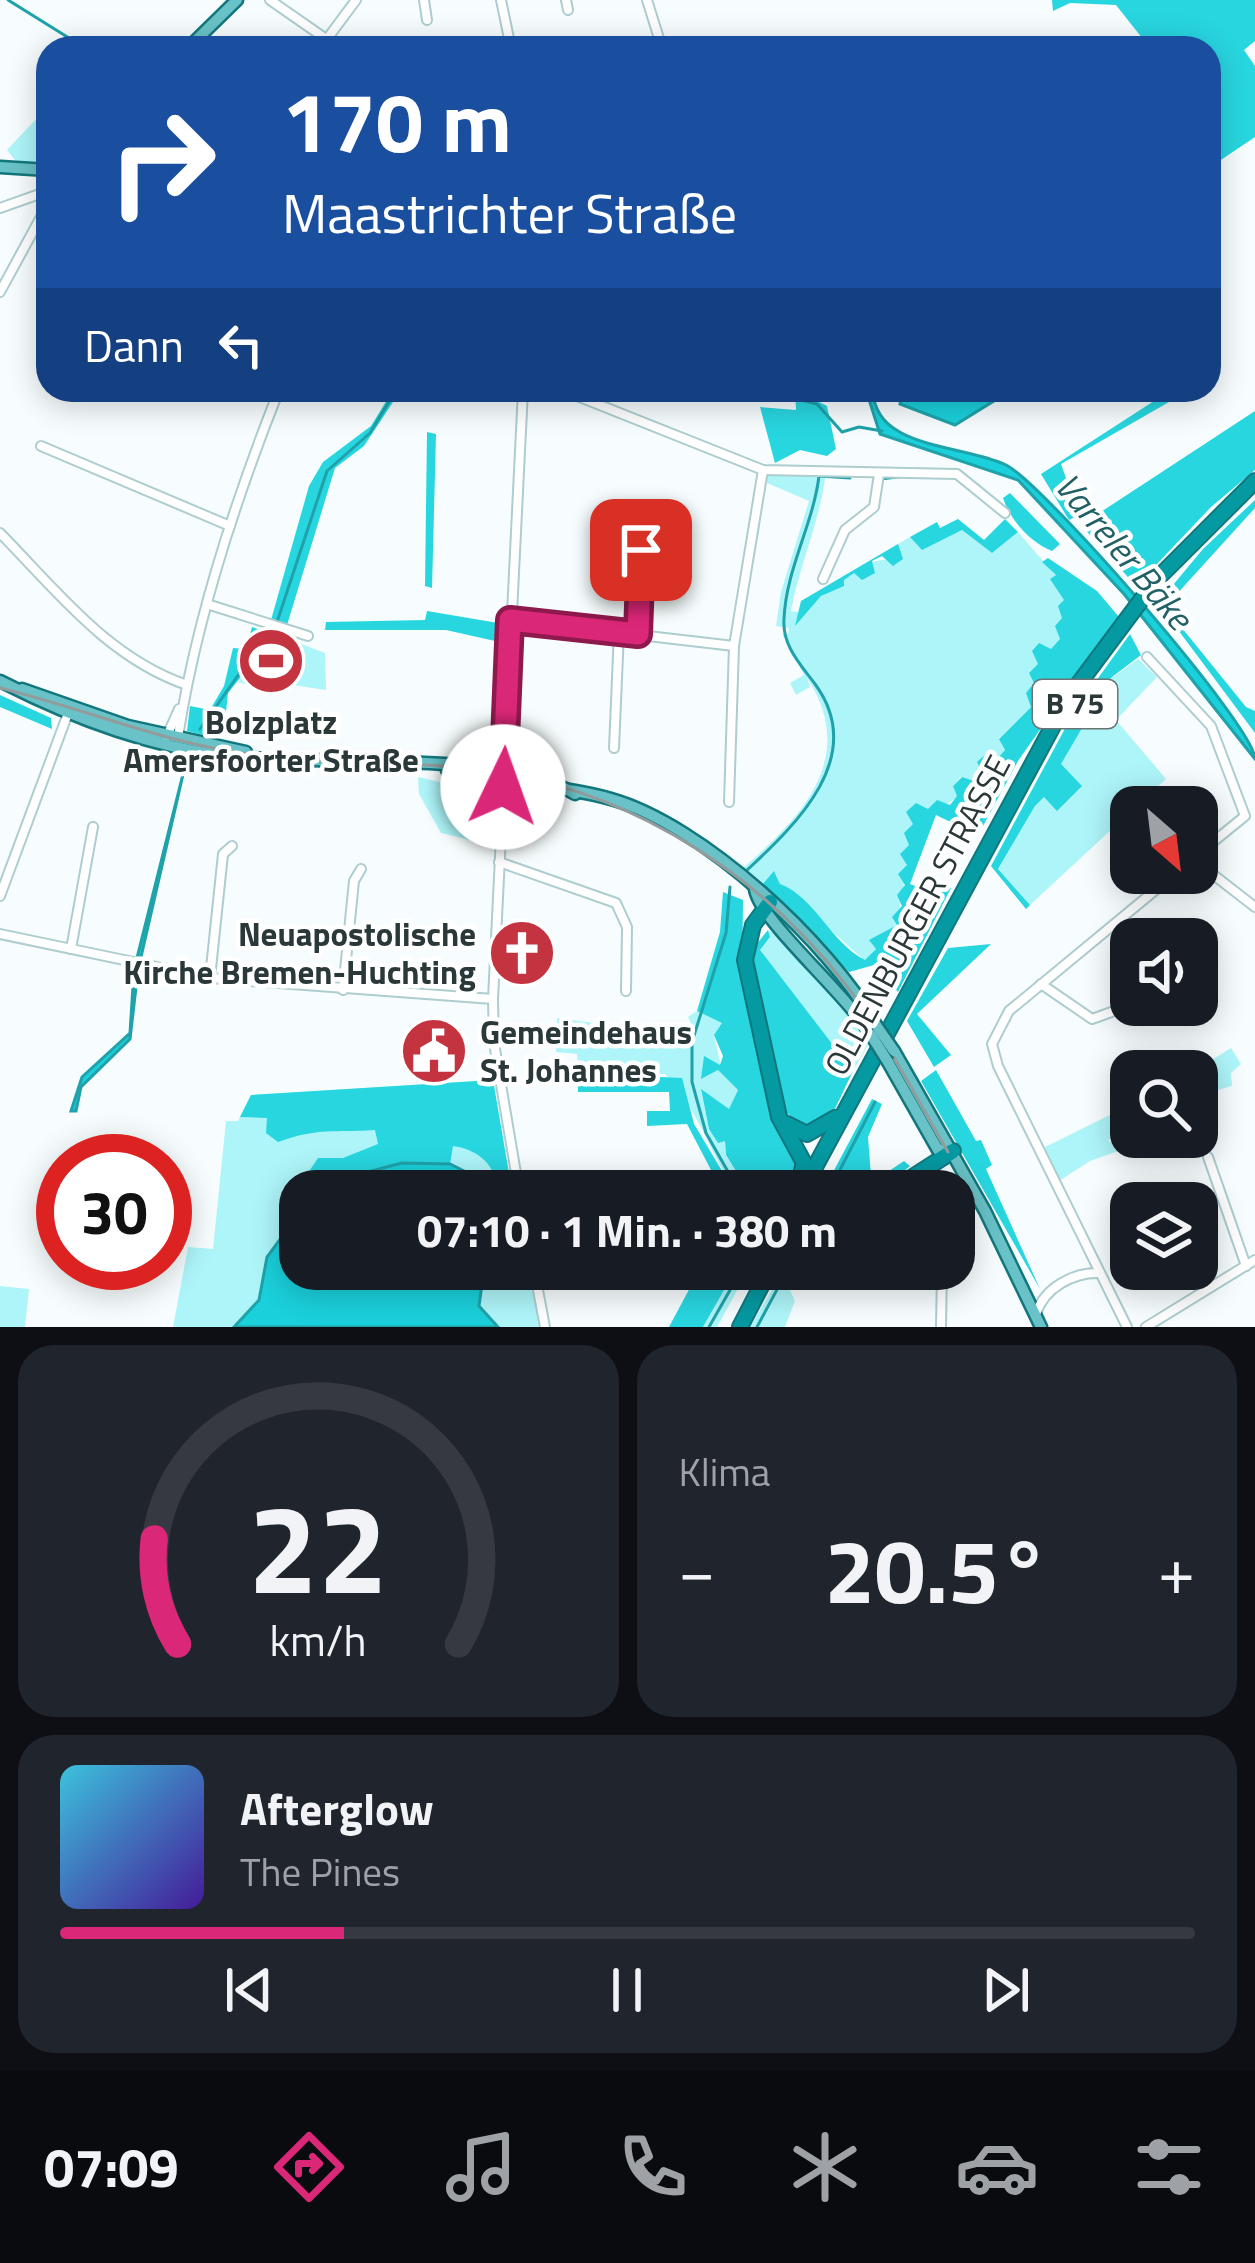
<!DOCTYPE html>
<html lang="de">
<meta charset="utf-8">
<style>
:root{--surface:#171b24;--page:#20242c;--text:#f1f3f6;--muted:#9ea1a6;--line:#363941;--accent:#db2777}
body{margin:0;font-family:"Titillium Web",sans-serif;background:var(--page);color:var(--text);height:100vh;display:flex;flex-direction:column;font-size:45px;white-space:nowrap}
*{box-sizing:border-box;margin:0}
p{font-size:39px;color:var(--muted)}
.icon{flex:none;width:66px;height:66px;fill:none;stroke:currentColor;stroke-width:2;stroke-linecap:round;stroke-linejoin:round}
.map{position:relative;height:1327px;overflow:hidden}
.side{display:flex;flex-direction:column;gap:18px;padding:18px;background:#0d0f14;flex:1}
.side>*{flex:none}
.hud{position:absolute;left:36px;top:36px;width:1185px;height:366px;border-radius:36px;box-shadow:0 6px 30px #0003;background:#1a4fa0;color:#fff;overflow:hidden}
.needle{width:78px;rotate:152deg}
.fabs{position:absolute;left:1110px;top:786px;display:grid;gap:24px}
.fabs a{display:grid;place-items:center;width:108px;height:108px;border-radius:24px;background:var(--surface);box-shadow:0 6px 30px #0003;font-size:60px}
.speed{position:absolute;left:36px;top:1134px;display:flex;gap:24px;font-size:60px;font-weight:700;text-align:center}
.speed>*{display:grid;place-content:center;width:156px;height:156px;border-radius:50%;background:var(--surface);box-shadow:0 6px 30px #0003;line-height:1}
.speed .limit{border:18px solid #d22;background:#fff;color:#111}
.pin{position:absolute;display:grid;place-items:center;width:102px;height:102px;color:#fff;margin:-51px;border-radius:24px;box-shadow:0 6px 18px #0006}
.me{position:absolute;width:132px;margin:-66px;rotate:3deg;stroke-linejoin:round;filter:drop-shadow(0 0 9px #0008)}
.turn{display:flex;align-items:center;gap:42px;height:252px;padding:0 48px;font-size:54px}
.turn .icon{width:156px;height:156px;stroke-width:2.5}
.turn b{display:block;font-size:84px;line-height:102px}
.then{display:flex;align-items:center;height:114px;padding:0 48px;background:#0003;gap:24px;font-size:45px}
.big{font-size:90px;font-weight:700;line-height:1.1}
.side .widget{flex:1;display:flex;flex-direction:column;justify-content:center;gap:18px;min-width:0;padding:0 42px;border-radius:36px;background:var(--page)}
.side .dial{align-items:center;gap:0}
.dial svg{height:312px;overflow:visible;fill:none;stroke:var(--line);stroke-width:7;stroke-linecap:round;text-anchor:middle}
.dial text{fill:var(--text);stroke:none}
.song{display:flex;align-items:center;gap:36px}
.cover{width:144px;height:144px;border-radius:18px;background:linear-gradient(135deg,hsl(190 70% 55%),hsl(260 70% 35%))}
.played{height:12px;border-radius:6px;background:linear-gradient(90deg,var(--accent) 25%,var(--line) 25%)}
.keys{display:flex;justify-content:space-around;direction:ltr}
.heat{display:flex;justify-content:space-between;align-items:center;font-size:66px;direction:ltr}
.side .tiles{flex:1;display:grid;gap:18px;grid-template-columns:1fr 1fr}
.widget:last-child{grid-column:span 2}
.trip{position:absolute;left:279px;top:1170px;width:696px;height:120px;border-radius:36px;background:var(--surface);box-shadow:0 6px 30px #0003;font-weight:700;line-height:120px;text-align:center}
.tab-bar{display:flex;height:192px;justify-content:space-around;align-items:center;background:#090b0e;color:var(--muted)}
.tab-bar .icon{width:84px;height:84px}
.tab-bar .on{color:var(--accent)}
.tab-bar b{font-size:54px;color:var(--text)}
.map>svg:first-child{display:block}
.green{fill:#aef5f9}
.forest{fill:#28d6e0}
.water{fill:#1ad0db;stroke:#1fa2aa;stroke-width:3}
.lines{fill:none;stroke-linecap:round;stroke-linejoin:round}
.stream{stroke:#1fa2aa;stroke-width:3}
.minor-casing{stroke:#adcdcf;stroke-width:12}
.major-casing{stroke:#12777d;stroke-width:15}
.highway-casing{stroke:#12777d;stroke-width:18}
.minor{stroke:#fff;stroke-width:8}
.major{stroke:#69c2c7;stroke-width:10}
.highway{stroke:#0599a1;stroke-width:14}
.tram{stroke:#939c9d;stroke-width:3}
.major-bridge-casing{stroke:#12777d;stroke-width:15;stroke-linecap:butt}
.major-bridge{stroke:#69c2c7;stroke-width:10}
.route-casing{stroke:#8e194d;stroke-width:30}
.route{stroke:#db2777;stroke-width:21}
.labels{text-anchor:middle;stroke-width:9;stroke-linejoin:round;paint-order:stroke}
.shield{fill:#fff;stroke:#6b7474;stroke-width:3}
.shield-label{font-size:30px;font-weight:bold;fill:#2b3839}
.poi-label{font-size:33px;font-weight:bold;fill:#2b3839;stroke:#fff}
.street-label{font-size:33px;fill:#2b3839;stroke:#fff}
.water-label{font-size:36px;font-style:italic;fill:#216165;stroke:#fff}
</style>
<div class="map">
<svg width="1255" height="1327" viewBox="0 0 1255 1327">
<rect width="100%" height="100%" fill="#f7fdfe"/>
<g class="green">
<path d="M39,116L48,122V162L18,164L7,150Z"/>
<path d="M826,471C821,519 800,563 791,611L799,612L796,622C823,594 861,552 902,560L898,544L910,537L922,549L962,530L992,553L1018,532L1056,576L1051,579L1065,600L1061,639L1038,664L1031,707L999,738L1005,750L997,759L986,754L977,763L983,773L974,781L961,777L953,786L958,797L913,825L897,925L870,941L876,949L865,961L780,884L775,872L762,885L743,868C802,817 859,757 807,678L810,687L796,695L790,683L804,675L782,634H788L789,628L776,626L781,592L809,501L767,483L765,474Z"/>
<path d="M271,640L296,650L299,643L325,653L326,690L279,683L269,691L238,682Z"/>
<path d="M1138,659L1157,677L1116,720L1166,779L1030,905L998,869L1035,806L1044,797L1081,785L1060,764L1113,677Z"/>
<path d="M418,777L498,795L495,846L441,833L419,794Z"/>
<path d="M768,930C810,950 845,1006 868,1045L853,1071L759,950L770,938Z"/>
<path d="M697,1011L723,1023L714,1035L721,1066L703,1078L718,1070L738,1090L729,1110L701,1091L709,1129L725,1140L726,1156L748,1191H734C712,1153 693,1102 665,1074L578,1073L577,1054L556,1052L557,1018L687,1036L695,1031L688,1017Z"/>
<path d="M1231,1048L1241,1064L1231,1073L1232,1086L1197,1096L1194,1071Z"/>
<path d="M493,1080L512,1191H300V1269H537L545,1327H173L188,1247L213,1249L226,1121H238L251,1095Z"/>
<path d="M1128,1106L1131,1121L1108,1140L1121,1150L1090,1161L1059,1181L1045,1147Z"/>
<path d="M736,1269H749L717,1327H703Z"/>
<path d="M782,1273L795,1301L785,1327H750Z"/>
<path d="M0,1286L29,1289L25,1327H0Z"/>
</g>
<g class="forest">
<path d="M1052,0H1255V41L1244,50L1255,66V137L1209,168V48H1150L1116,5L1070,3L1053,11Z"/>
<path d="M393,390H401L364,446L335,468L287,625L271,620L309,486L323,462L371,426Z"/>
<path d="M795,390L827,406L836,449L827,456L800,450L775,463L760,407L796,410Z"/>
<path d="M1171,390H1190L1061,464L1079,515L1069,520L1041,474Z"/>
<path d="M1255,411V470L1211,507L1136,586L1081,525Z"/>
<path d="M427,432L436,434L432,588L425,586Z"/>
<path d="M1010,493L1060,544L1052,551C1031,543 1010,520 1003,498Z"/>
<path d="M1255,500V508L1165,607L1246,707L1255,711V733L1158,603L1203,549Z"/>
<path d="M958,519L984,540L1005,519L1018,532L992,553L962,530L922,550L910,537L937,522L940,528Z"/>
<path d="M898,544L903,559L893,566L882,556L872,561L875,573L862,580L854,573L844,580V586L821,596L795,626L801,601Z"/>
<path d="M1048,558L1097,591L1119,617L1018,761L983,826L965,829L936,815L910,884L933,893L937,883L951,888L898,992L874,965L849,972L762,885L774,871L780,884C815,897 831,943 865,960L876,949L869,940L897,925L892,917L902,906L897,895L905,885L898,874L907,865L900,854L909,845L904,833L913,824L906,812L916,803L928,809L937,800L950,805L957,796L953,786L962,777L974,781L982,773L977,762L986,754L998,758L1005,750L999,739L1031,707L1026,693L1034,683L1029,673L1038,664L1032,651L1039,643L1051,649L1060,639L1055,626L1062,618L1058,606L1064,600L1050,579L1056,575L1042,562Z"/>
<path d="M427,611L504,624V643L446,630H325L326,622L425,620Z"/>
<path d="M252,627L299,643L297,651L270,641L228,693L225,721L210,720L207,736L187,731L190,706L210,710L224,686L233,648L246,649Z"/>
<path d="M1130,634L1141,655L1112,677L1061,764L1082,786L1057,811L1044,797L1035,806L998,869L1030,905L1026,909L991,866L1075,710Z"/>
<path d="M0,695L51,718L52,729L0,707Z"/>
<path d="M723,892L743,900L742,975L799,1161L793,1191H748L726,1155L725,1141L718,1143L709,1129L701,1089L729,1109L738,1090L718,1070L701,1079L704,1056L720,1065L723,1056L714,1035L722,1023L697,1011L720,932Z"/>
<path d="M768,930L770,937L760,950L853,1071L833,1113L804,1130L782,1108L750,952Z"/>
<path d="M991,944L917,1014L951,1055L934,1067L907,1021L948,948Z"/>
<path d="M936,1070L976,1141L981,1140L992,1165L986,1169L1040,1289L921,1081Z"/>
<path d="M578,1073L682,1078L694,1124L734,1191H722L687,1124L647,1126V1111H670L669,1092H578Z"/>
<path d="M493,1080L512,1191H495C499,1166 477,1149 453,1146L450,1164L402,1163L300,1194L296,1191L318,1158H343L378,1144L375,1130C333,1133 320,1127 278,1142L266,1133L267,1118L240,1117L251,1095Z"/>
<path d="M872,1099L882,1104L868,1137L871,1176L880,1177L904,1161L910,1166L880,1191H823Z"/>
<path d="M700,1269H736L703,1327H669Z"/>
</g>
<g class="water">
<path d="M866,390H873C874,450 964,444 1006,465C1044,484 1255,726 1255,759L1124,594L1018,480L880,434Z"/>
<path d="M902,390H972L997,399L955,425L900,404Z"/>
<path d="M185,766L138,970L130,1039L81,1087L76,1111H71L82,1077L130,1033L134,970Z"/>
<path d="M402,1163L450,1164L474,1176L480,1191H322L329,1182Z"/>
<path d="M300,1212V1269H484L479,1306L498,1327H234L259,1300L267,1257Z"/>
</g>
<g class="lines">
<g class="stream">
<path d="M8,0L85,48"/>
<path d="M761,390L817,404L842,432L859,427L882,431"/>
<path d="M881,479L905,476"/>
<path d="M277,622L327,471L370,433L396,390"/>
<path d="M200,729L271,629"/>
<path d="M746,871C797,824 868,756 815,684C801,665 782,646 784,619C786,569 813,525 819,476L850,478"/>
<path d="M730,887L726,933L692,1042V1082L706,1133L739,1191"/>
<path d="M829,1191L875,1102"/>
<path d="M709,1327L742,1269"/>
<path d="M757,1327L788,1269"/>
</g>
<g class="minor-casing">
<g id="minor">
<path d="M270,0L339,48"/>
<path d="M424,0L427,20"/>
<path d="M501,0L511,48"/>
<path d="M566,0L568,10"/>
<path d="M647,0L662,48"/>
<path d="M327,39L356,0"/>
<path d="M0,208L48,191"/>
<path d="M0,292L48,204"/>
<path d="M562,390L763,470L957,474L1005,513"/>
<path d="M41,446L230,526"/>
<path d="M0,533C57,591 108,658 187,685"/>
<path d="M823,579L845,530L874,507L879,474"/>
<path d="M210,605L308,636"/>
<path d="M510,620L734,646"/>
<path d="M637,634L645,519"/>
<path d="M1147,657L1211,726L1245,816L1197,855"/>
<path d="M178,737C196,619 235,501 279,390"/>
<path d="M166,738L179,709"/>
<path d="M614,748L619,632"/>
<path d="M729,802L734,646L763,470"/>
<path d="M499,862L616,903L627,927L626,991"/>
<path d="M1197,862L1255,907"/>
<path d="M0,896L70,708"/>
<path d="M0,934L210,978L493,999"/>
<path d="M71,949L93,827"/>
<path d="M210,978L223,854L232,846"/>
<path d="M1041,984L1092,1019L1131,1005"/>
<path d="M343,990L354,881L361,869"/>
<path d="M1208,1157L1246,1266"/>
<path d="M519,1191L494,1043L493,999L523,390"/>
<path d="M534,1269L545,1327"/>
<path d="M1036,1314C1044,1288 1073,1272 1100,1273"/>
<path d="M941,1327L942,1269"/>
<path d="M1127,1327L998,1066L992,1044L1009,1011L1176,873"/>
<path d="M1146,1327L1255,1260"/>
</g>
</g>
<g class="major-casing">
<g id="major">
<path d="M188,48L237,0"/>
<path d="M0,167L48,170"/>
<path d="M0,681C70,717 144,745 224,756C316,767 501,748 575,794"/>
<path d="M22,689L128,726L246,752"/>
<path d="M447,770C500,785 559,784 611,799C703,825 829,943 876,1025"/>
<path d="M755,889C759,920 847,994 871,1035"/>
<path d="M894,1051L985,1211L1041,1327"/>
<path d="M888,1062L938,1150L953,1151"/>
</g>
</g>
<g class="highway-casing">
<g id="highway">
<path d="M770,902L753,925L745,960L779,1117L804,1163L798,1186"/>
<path d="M787,1124L807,1134L835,1118"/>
<path d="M802,1191L1068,698L1157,579L1255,481"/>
<path d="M814,1191L818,1180"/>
<path d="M891,1191L953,1151"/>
<path d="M740,1327L770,1269"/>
</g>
</g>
<use href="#minor" class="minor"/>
<use href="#major" class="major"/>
<use href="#highway" class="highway"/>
<path class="tram" d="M0,688C86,709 166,744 255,755C337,764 419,760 501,773C638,795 765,878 849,989C887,1040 916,1097 948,1152"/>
<g class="major-bridge-casing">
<g id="major-bridge">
<path d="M876,1025L894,1051"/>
<path d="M871,1035L888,1062"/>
</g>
</g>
<use href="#major-bridge" class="major-bridge"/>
</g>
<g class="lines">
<g class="route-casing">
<path id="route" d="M503,787L510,620L638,634L641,550"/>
</g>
<use href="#route" class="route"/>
</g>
<defs>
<g id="stadium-disc" transform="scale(3.45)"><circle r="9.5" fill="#c43440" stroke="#fff"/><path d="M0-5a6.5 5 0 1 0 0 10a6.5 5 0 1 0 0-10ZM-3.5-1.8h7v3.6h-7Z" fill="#fff"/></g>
<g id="church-disc" transform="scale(3.45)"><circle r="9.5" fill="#c43440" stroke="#fff"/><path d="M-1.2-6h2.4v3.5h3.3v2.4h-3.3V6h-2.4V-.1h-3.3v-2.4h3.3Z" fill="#fff"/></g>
<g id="civic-disc" transform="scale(3.45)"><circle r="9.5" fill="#c43440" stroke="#fff"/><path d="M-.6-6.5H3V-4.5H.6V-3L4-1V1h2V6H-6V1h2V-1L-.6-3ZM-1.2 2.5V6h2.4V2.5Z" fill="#fff"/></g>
</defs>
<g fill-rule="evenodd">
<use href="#stadium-disc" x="271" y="661"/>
<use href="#church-disc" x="522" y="953"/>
<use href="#civic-disc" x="434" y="1051"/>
</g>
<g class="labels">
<rect class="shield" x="1033" y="680" width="84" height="48" rx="9"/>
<g class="shield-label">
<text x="1075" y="714">B 75</text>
</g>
<g class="poi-label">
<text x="271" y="734">Bolzplatz<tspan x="271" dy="38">Amersfoorter Straße</tspan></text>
<text x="476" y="946" text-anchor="end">Neuapostolische<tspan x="476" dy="38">Kirche Bremen-Huchting</tspan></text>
<text x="480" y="1044" text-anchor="start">Gemeindehaus<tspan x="480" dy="38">St. Johannes</tspan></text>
</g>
<g class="street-label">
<text transform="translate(917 915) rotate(-62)" y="12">OLDENBURGER STRASSE</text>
</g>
<g class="water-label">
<text transform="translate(1124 551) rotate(50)" y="13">Varreler Bäke</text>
</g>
</g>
</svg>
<div class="fabs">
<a><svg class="needle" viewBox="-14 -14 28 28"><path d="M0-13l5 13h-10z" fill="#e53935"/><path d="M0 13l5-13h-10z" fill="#9ea1a6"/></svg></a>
<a><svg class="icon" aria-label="sound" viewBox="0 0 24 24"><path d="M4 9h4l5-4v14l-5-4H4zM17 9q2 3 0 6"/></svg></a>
<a><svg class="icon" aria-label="search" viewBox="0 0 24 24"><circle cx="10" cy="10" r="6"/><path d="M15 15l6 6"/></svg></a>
<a><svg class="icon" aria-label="layers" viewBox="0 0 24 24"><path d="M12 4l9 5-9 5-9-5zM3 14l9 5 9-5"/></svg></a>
</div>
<div class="speed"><div class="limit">30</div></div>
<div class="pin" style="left:641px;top:550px;background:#d93025"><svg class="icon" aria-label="arrive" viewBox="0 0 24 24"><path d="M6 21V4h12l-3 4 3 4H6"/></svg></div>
<svg class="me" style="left:503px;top:787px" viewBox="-20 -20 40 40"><circle r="19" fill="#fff"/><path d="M0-13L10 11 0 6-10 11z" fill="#db2777"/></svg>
<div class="trip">07:10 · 1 Min. · 380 m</div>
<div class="hud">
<div class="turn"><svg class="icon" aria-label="right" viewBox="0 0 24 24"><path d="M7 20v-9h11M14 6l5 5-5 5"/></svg><div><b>170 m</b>Maastrichter Straße</div></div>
<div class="then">Dann<svg class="icon" aria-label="left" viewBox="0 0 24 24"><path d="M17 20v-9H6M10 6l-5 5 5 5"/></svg></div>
</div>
</div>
<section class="side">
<div class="tiles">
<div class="widget dial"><svg viewBox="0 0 100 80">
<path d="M14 69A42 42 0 1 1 86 69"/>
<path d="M14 69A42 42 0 0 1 8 42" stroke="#db2777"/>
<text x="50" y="56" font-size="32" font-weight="700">22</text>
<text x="50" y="72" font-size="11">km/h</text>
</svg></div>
<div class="widget"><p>Klima</p>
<div class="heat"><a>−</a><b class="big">20.5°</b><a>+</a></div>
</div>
<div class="widget">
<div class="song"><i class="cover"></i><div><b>Afterglow</b><p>The Pines</p></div></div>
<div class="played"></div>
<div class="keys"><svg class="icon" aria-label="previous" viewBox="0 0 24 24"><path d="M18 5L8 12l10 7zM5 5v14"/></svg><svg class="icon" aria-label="pause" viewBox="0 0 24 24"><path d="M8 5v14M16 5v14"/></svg><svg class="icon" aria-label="next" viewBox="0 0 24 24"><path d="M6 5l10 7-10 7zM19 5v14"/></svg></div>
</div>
</div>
</section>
<nav class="tab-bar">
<b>07:09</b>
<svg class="icon on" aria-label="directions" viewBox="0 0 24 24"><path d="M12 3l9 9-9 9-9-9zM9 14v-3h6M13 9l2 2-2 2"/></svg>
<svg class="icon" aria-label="music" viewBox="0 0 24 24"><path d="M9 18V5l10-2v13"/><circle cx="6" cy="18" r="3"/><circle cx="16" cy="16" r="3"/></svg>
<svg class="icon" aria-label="phone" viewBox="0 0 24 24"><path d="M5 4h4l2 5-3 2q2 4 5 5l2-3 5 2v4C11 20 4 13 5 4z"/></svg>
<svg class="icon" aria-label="climate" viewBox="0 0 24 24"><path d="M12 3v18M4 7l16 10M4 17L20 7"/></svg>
<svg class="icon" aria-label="car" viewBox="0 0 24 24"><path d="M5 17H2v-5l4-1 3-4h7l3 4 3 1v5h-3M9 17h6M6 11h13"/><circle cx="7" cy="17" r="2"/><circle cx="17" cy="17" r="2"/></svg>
<svg class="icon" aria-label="filters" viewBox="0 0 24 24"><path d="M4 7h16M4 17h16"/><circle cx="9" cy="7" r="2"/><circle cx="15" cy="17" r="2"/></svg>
</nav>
